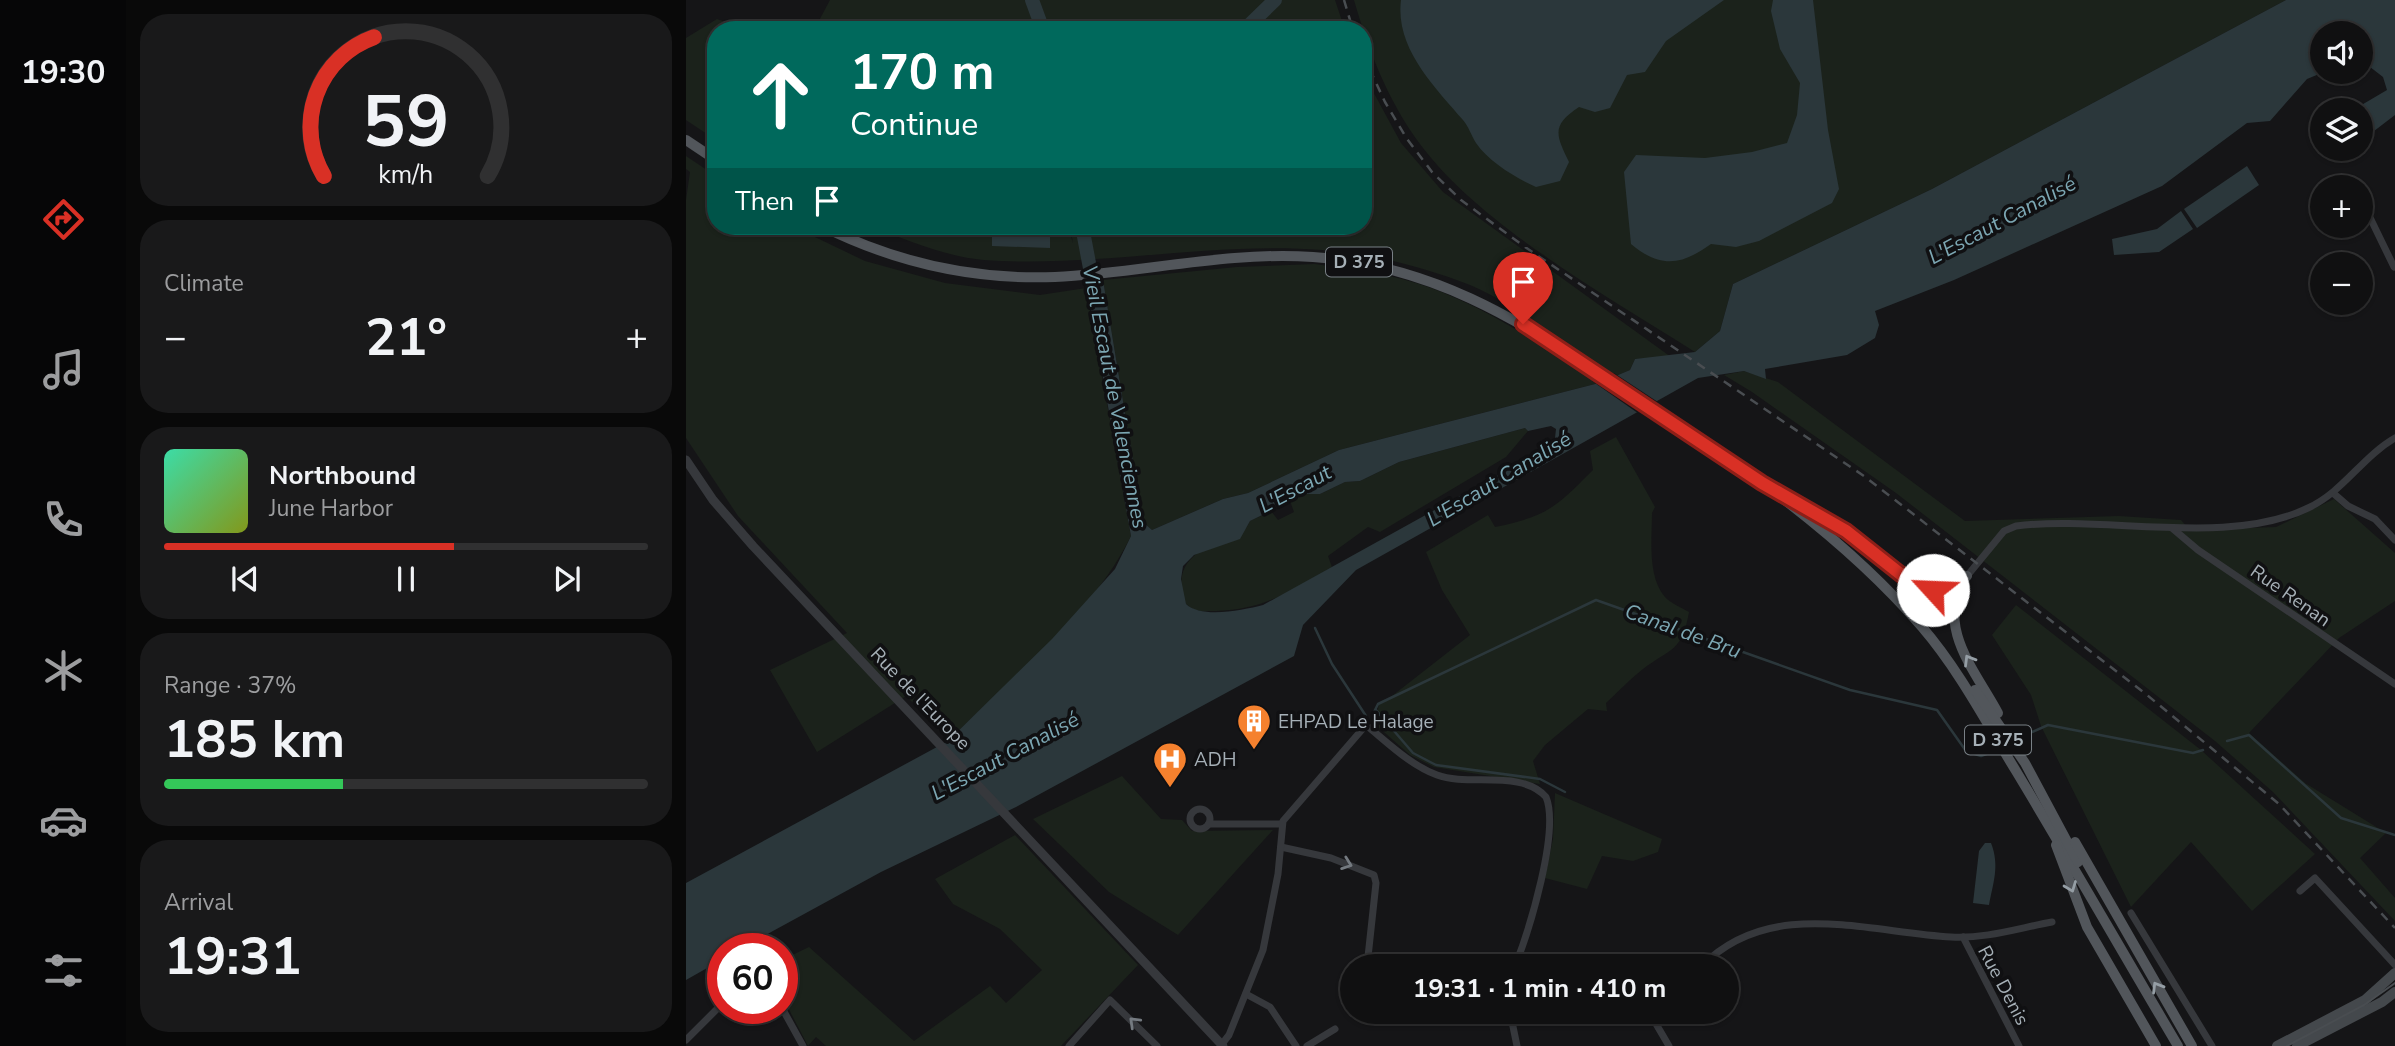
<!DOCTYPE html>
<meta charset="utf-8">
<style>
:root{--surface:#101011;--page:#19191a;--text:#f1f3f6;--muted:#9c9d9f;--line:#303031;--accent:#d93025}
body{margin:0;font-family:"Nunito Sans",sans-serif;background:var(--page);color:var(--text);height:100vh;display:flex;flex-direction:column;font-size:26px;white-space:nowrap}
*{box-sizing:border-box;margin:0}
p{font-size:23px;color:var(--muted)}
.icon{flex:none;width:38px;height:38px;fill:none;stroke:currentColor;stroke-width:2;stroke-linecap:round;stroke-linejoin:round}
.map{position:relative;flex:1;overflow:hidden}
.drawer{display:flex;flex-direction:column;gap:14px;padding:14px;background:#090909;width:560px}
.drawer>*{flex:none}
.guide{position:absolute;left:21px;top:21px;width:665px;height:214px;border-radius:28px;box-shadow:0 2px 5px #0004,0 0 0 2px var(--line);background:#00695c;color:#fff;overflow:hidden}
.fabs{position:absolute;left:1624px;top:21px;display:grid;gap:14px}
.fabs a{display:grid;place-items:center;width:63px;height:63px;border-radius:50%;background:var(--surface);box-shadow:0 2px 5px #0004,0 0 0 2px var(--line);font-size:35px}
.speed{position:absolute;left:21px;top:933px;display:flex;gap:14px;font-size:35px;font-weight:700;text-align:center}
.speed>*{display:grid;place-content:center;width:91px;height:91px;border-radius:50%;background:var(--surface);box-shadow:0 2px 5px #0004,0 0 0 2px var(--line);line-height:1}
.speed .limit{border:10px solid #d22;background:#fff;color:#111}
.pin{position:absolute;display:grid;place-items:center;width:60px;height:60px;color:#fff;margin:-72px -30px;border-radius:50% 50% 50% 0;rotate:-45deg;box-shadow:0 0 7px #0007}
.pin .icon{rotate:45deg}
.me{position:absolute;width:77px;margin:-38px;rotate:295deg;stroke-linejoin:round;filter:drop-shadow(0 0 5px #0008)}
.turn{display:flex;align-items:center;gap:24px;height:147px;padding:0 28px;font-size:32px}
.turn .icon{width:91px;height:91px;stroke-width:2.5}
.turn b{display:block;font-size:49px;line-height:60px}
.then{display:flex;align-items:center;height:66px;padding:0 28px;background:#0003;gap:14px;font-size:26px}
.big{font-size:52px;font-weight:700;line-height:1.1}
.drawer .widget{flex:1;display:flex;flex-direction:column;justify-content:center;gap:10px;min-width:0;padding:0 24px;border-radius:28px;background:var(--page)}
.drawer .dial{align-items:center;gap:0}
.dial svg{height:182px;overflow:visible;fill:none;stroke:var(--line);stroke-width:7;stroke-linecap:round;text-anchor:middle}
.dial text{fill:var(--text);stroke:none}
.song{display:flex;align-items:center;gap:21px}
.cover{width:84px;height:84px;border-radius:10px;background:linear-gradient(135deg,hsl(160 70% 55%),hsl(70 70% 35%))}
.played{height:7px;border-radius:4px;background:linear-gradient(90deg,var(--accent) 60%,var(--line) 60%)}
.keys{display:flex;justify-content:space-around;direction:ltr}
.heat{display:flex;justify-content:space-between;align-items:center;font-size:38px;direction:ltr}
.charge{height:10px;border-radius:5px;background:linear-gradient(90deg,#34c759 37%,var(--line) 0)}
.trip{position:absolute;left:654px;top:954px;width:399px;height:70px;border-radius:35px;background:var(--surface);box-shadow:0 2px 5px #0004,0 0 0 2px var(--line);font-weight:700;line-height:70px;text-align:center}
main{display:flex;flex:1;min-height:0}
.tabs{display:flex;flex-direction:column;width:126px;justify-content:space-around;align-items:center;background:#060607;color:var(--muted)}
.tabs .icon{width:49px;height:49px}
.tabs .on{color:var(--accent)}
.tabs b{font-size:32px;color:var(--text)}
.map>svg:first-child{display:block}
.green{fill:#1b221b}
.water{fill:#2b373b;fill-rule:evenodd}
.pier{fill:#151517}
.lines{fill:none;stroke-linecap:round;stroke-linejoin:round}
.stream{stroke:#2b373b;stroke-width:2.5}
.river{stroke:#2b373b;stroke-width:14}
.minor{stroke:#36383c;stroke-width:7}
.tertiary{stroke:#36383c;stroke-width:9}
.secondary{stroke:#44484c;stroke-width:10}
.primary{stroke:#52565b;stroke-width:10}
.tram{stroke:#494d51;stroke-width:2}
.rail{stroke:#494d51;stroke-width:2.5;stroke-dasharray:9 7;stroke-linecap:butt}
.oneway{stroke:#959ea5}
.oneway2{stroke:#747a80}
.route-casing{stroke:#8d1f18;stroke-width:18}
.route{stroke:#d93025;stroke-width:12}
.labels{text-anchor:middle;stroke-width:7;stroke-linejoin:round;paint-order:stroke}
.shield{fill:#101012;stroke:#798086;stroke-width:2}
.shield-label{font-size:18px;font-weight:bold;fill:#a6b0b7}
.street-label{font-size:19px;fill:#a6b0b7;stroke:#101012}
.poi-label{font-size:19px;fill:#a6b0b7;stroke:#101012;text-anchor:start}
.water-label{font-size:21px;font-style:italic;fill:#7ca7b3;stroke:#101012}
</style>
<main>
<nav class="tabs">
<b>19:30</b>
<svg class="icon on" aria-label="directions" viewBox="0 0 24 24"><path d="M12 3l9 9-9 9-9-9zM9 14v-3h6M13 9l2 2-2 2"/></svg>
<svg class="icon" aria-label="music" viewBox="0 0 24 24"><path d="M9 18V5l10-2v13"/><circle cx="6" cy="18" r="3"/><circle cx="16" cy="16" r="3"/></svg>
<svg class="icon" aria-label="phone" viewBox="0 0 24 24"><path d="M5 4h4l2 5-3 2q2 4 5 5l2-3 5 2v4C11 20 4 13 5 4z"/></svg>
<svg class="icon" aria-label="climate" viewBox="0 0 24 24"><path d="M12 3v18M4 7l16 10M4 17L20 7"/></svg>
<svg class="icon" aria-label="car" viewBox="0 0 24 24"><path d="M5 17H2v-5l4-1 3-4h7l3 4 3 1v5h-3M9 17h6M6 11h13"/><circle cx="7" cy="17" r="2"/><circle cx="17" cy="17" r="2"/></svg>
<svg class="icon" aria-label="filters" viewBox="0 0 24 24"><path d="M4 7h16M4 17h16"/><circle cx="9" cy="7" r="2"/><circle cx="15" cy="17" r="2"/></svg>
</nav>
<section class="drawer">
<div class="widget dial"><svg viewBox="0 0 100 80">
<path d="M14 69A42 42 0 1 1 86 69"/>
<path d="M14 69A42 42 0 0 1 36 8" stroke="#d93025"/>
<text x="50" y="56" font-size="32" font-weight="700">59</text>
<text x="50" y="72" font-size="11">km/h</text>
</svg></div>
<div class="widget"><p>Climate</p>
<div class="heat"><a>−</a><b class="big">21°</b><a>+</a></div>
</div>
<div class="widget">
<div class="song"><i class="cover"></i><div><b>Northbound</b><p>June Harbor</p></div></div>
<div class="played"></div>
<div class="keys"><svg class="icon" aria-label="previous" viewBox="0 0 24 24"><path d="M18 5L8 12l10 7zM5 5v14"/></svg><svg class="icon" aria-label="pause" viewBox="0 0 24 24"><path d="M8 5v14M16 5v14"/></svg><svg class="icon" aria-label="next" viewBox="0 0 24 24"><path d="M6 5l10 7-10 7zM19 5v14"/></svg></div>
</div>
<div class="widget"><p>Range · 37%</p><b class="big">185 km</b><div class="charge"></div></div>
<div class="widget"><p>Arrival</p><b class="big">19:31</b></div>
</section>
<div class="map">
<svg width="1709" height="1046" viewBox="0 0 1709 1046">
<rect width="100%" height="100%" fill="#151517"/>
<g class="green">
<path d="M144,0H649L659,30H128Z"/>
<path d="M668,0H1600L1246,189L1047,284L1034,331L1009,352C921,296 791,224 731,140C701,98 682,49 668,0Z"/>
<path d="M31,19L62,30H30V140L0,120V38Z"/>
<path d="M677,73L715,143L757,192L985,357L949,359L944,370L925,378C885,351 846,317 803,294C779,281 745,271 719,264C581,226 438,270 298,260C258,257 219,238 181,226H382L387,243L384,226H677Z"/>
<path d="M0,156L30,176V226H106L179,261L259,283L354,295L400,288L445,536C405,616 327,677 264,739L220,696L131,752L84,670L161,633L52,516L0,438V200L4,172L0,169Z"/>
<path d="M629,264C668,270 708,274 745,288C805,310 859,347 913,383L653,450L562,493L537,499L466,530L457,522L417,280L551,267Z"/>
<path d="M1058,371L1092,382L1279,521L1433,516L1495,520L1504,530L1590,527L1648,499L1709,553V601L1653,638L1563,733L1619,783L1700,833L1674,858L1709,898V921L1587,792L1529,741L1210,493L1066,392L1038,375Z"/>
<path d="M839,428L842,431L820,457L694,532L682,527L642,556L646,567C604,591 581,609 530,611C518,611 509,613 500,604C481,556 525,545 560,528L564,521L585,511L592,520L608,512L604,501L619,494H634L659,482L674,481L713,462Z"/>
<path d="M930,437L969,507L966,513C966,538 961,576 979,597C984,603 996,608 1003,612C996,652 985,648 957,669C944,679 932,692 920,703L921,711L902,709L859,745L847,761L854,784L748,767L724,755L690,725L693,702L697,703L784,635L756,590L740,552L802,515L809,527C862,516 870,507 907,470L904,451Z"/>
<path d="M1330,605L1515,750L1629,854L1566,911L1505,842L1445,907L1355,726L1345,695L1306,635Z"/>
<path d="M436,776L475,819L496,820L506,831L587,830L492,935L423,892L347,819Z"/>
<path d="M869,793L976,839L972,852L947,861L916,856L901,889L859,878L867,839Z"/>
<path d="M329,835L452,965L375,1046H140L130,1037L122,1046L96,996V960L123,947L228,1041L304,986L320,1003L356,970L314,929L267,904L249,879Z"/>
</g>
<g class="water">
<path d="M715,0H1038L980,41L959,72L941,75L924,108L909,112L893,107C866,125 869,134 883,162L874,181L850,187C830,178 803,162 790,143C785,135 783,127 777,120C748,86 709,48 715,0Z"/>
<path d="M1087,0H1127L1142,130L1153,189L1146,203L1073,241L1050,247L1025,244C996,265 975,269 945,244L938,172L950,155L1019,158L1066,152L1101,143L1111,115L1114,83L1094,49L1085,11Z"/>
<path d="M1600,0H1709V115L1675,141V110H1667L1701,90L1697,77L1675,60V33H1636L1638,72L1621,79L1584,121L1561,123L1476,186L1268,280L1189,311L1193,325L1189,338L1161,355L1079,369L1080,379L1058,371L1012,378L670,570L617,625L608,656L330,807L195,872L56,948H37V959L0,980V883L262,741L366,639L429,569L445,536L400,282L417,280L457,522L466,530L537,499L562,493L653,450L913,383L944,370L949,359L1009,352L1034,331L1047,284L1246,189ZM865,426L870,429L869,438L848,455L577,605C557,610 516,619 500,604L495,579L497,566L508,555L554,539L564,521L619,494H634L659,482L674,481L713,462L839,428L842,431Z"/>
<path d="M1561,166L1573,185L1511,228L1498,209Z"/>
<path d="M1495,211L1507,229L1473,252L1428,255L1426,239L1471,229Z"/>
<path d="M306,226H364V248L306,246Z"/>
<path d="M1299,843H1305C1314,866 1307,883 1303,905L1287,903L1293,851Z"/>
</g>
<path class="pier" d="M928,373L975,404L956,416L906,381Z"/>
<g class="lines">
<g class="stream">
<path d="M629,628L646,664L680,716"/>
<path d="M690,710L727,753L750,765L854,779L879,792"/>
<path d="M688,712L692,704L910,600L1164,690L1251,710L1280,751L1295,756L1303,753"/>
<path d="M1337,736L1362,725L1507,753L1517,750"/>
<path d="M1541,741L1563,735L1655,818L1709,835"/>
</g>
<g class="river">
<path d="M346,0L357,30"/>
<path d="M558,30L589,0"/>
<path d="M396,226L410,300"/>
</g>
<g class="minor">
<path d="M1667,183L1669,187"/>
<path d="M1675,199L1708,267"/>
<path d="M1647,493L1662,506L1689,519L1709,540"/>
<path d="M1486,528L1512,550L1709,684"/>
<path d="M1281,576L1318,531L1330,526C1419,515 1542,547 1622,508C1657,492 1676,457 1709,438"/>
<circle cx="514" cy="819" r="10"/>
<path d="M523,824H596"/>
<path d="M595,847L645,858L688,875L690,883L681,966"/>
<path d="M1614,891L1629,878L1709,965"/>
<path d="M1445,913L1526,1046"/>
<path d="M1277,937L1333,1046"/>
<path d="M1016,966C1084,897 1180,932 1265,937C1299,939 1333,928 1366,922"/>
<path d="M560,994L584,1007L610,1046"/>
<path d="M96,1008L117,1046"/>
<path d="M694,1012L706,1016L819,1018L838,1015L966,1017"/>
<path d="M824,1012L831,1046"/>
<path d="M966,1017L983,1046"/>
<path d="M0,1040L37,1003"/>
<path d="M536,1044L543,1035L577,950L592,874L597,821L680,725C702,743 724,765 751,775C783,787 835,769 860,797C874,831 843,931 829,966"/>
<path d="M383,1046L424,1000L471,1046"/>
<path d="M621,1046L649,1029"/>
</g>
<path class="tertiary" d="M0,460L27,500L67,546L537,1046"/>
<g class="secondary">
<path d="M1591,1046L1679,1000L1709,973"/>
<path d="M1611,1046L1696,1002L1709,992"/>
</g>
<g class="primary">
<path d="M0,140L30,160"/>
<path d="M136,226C208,262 288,280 369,277C456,273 540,251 627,257C745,265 829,318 926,381C1036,453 1149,526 1236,627C1273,670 1300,722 1330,771C1385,862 1438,955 1492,1046"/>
<path d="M1115,505L1160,531L1235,588L1255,589L1281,576"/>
<path d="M1279,578C1249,627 1289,670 1312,713"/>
<path d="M1289,690L1339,763L1392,862"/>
<path d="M1389,842L1506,1046"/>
<path d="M1370,845L1401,927L1470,1046"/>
</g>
<path class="tram" d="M1601,1046L1678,1005L1709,983"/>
<g class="rail">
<path d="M658,0L667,30"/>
<path d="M677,55L699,102L721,139L746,172L775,200L839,247L1178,476L1461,695L1593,804L1709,928"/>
</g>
</g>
<defs><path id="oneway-chevron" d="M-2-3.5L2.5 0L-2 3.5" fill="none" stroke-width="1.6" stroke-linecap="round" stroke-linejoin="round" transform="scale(1.75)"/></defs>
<g class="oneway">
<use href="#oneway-chevron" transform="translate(1283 660) rotate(-121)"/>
<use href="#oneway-chevron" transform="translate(1385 887) rotate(69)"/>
<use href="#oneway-chevron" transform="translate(1471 987) rotate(-121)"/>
</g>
<g class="oneway2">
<use href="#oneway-chevron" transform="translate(661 864) rotate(20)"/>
<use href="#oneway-chevron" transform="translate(448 1022) rotate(-136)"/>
</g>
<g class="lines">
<g class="route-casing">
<path id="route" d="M837,324L1076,483L1160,531L1227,584L1247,590"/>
</g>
<use href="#route" class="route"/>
</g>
<defs>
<g id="building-pin" transform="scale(1.75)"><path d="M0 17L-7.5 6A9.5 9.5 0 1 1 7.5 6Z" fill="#f5812e" stroke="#101012"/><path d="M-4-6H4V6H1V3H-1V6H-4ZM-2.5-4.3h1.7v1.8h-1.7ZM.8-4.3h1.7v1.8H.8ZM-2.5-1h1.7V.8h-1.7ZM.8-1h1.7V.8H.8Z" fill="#fff"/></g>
<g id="hospital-pin" transform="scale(1.75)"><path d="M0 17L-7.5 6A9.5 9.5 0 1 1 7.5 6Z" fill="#f5812e" stroke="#101012"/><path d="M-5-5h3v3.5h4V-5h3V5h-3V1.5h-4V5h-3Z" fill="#fff"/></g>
</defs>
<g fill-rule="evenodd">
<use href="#building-pin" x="568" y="721"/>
<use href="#hospital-pin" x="484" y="759"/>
</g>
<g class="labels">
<g class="shield">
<rect x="640" y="247.5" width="66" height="29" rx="5"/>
<rect x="1279" y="725.5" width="66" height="29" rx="5"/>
</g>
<g class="shield-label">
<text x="673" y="268">D 375</text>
<text x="1312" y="746">D 375</text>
</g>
<g class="street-label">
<text transform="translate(1605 595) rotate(35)" y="7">Rue Renan</text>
<text transform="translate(235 698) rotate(46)" y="7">Rue de l'Europe</text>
<text transform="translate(1318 985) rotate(62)" y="7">Rue Denis</text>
</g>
<g class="poi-label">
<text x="592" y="728">EHPAD Le Halage</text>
<text x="508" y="766">ADH</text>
</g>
<g class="water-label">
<text transform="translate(1316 220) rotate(-28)" y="7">L'Escaut Canalisé</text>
<text transform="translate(429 397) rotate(79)" y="7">Vieil Escaut de Valenciennes</text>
<text transform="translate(813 479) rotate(-31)" y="7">L'Escaut Canalisé</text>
<text transform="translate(609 489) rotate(-28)" y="7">L'Escaut</text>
<text transform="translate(997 631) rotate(20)" y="7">Canal de Bru</text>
<text transform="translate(319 756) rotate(-28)" y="7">L'Escaut Canalisé</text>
</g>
</g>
</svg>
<div class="fabs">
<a><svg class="icon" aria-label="sound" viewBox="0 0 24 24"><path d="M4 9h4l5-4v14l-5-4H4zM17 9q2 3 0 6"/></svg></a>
<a><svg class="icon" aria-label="layers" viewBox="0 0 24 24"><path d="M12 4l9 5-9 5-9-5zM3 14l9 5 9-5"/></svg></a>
<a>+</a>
<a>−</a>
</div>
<div class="speed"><div class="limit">60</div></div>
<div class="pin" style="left:837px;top:324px;background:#d93025"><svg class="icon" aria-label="arrive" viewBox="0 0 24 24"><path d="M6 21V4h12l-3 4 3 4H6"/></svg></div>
<svg class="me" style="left:1247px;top:590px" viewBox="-20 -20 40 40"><circle r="19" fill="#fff"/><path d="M0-13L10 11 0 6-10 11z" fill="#d93025"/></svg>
<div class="trip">19:31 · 1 min · 410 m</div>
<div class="guide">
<div class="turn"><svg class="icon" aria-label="ahead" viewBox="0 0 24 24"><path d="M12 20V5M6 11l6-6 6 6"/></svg><div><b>170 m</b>Continue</div></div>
<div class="then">Then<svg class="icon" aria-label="arrive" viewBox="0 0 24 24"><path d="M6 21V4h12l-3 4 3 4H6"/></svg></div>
</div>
</div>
</main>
